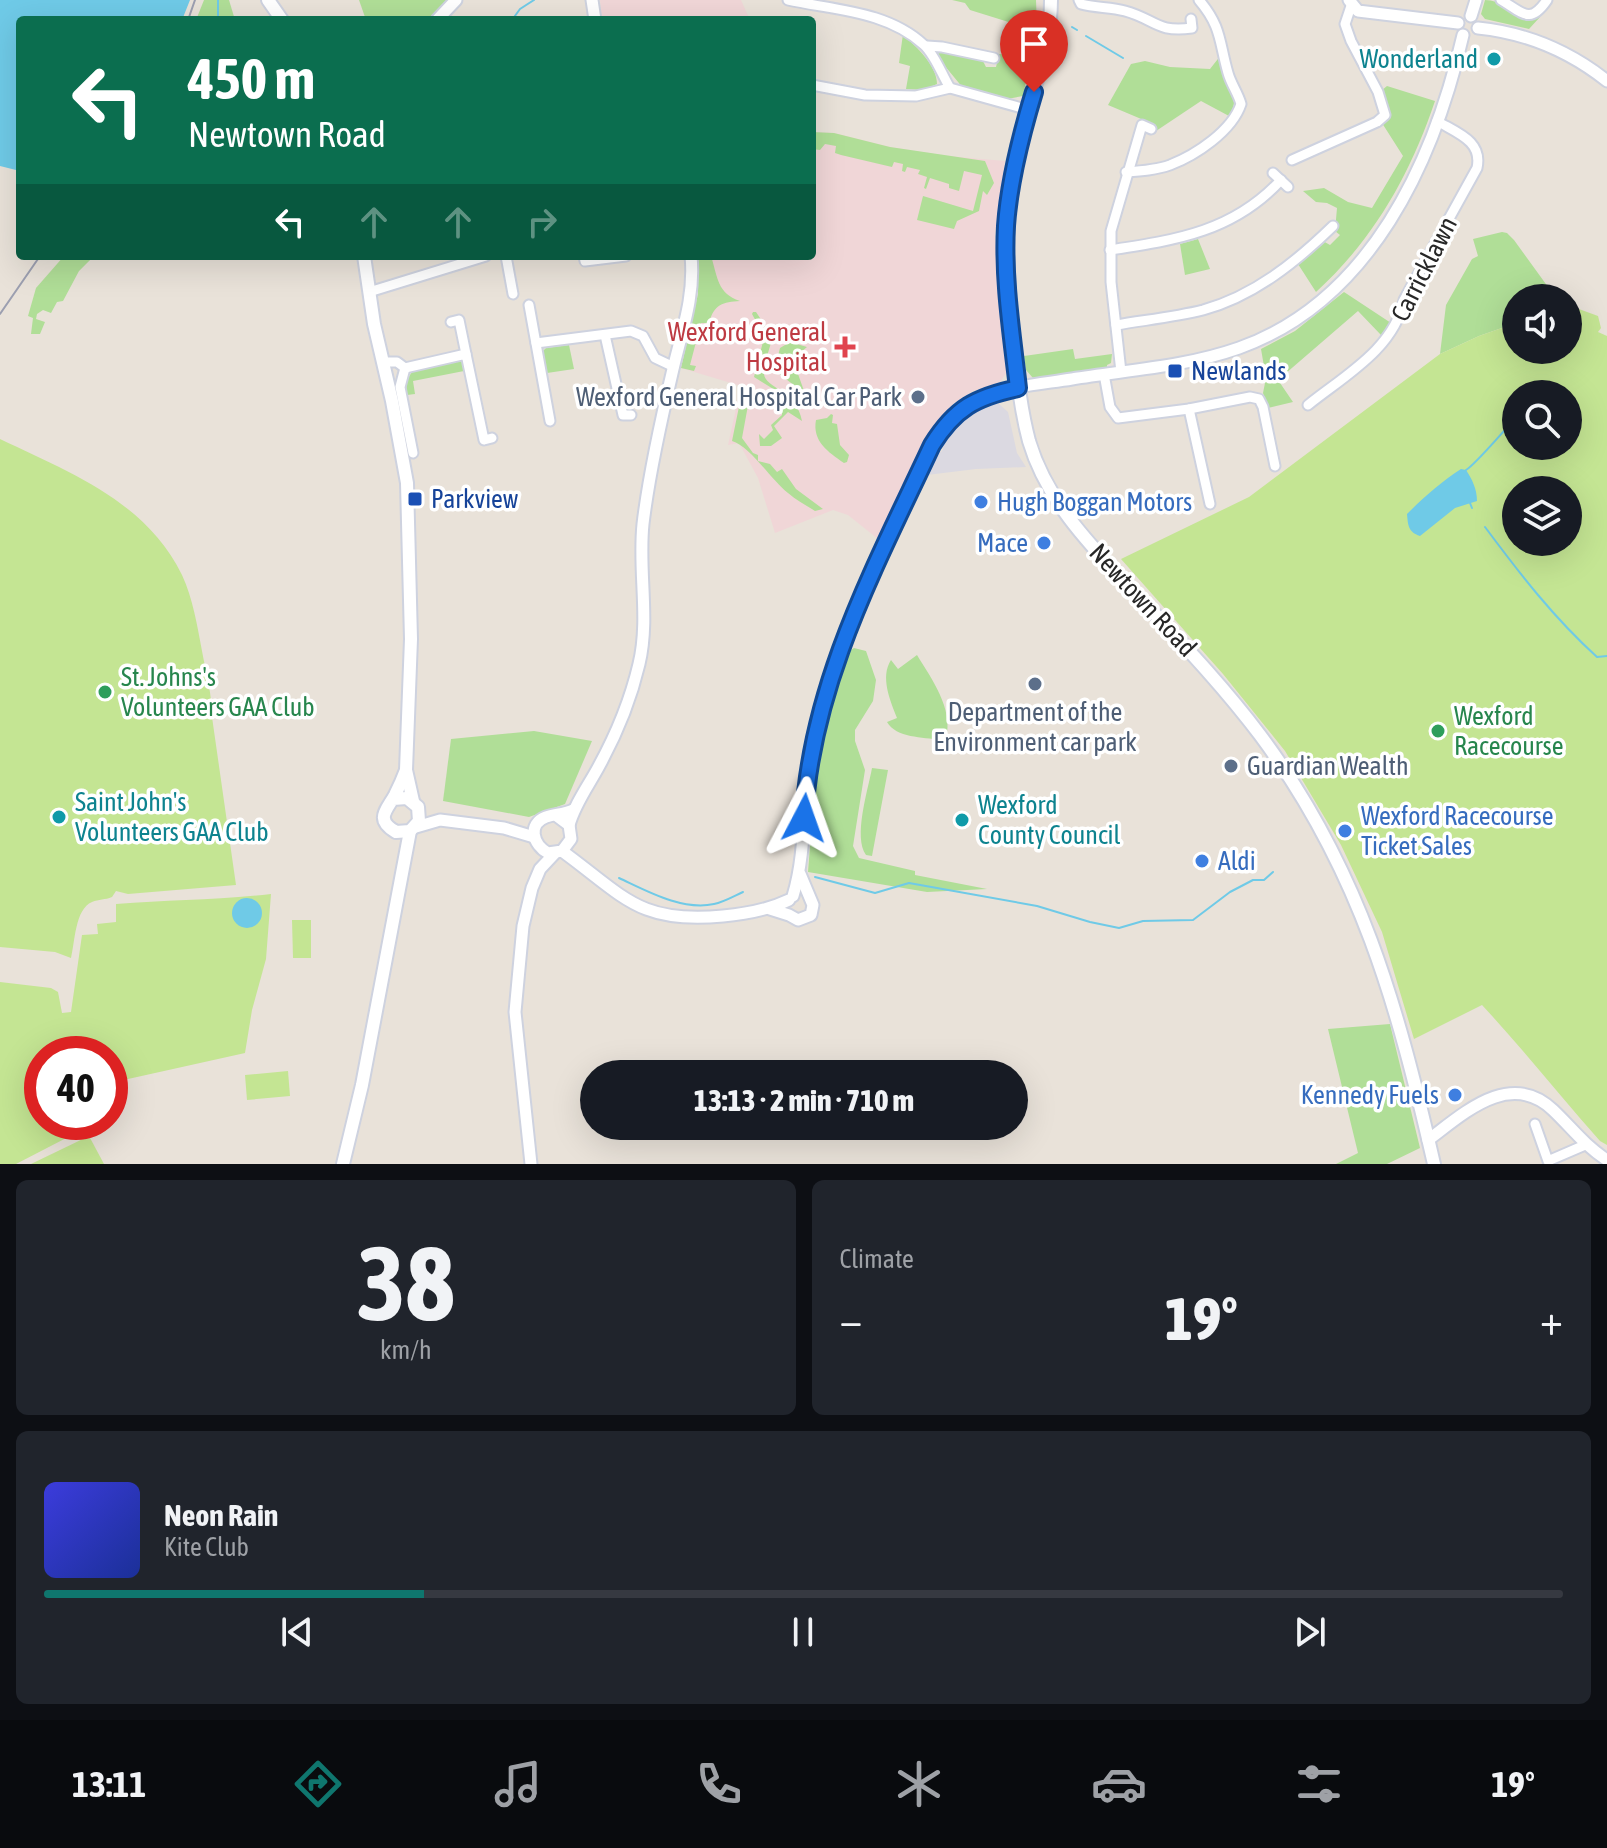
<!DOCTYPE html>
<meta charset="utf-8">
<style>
:root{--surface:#171b24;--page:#20242c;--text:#f1f3f6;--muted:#9ea1a6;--line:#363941;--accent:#0f766e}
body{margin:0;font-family:"Asap Condensed",sans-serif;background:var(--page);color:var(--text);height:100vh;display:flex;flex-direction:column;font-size:30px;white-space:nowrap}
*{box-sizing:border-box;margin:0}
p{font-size:26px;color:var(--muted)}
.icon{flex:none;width:44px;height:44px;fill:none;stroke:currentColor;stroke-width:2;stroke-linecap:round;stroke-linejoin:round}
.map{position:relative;height:1164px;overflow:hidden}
.panel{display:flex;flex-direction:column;gap:16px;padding:16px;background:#0d0f14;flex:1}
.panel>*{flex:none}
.banner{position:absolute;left:16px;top:16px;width:800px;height:244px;border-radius:8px;box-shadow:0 8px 32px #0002;background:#0b6e4f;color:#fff;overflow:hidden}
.tools{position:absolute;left:1502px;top:284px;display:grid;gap:16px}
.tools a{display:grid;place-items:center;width:80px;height:80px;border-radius:50%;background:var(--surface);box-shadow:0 8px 32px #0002;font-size:40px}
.speed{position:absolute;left:24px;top:1036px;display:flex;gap:16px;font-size:40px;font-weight:700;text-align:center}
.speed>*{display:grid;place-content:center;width:104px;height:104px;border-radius:50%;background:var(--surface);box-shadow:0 8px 32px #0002;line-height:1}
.speed .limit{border:12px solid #d22;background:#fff;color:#111}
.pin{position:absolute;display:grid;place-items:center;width:68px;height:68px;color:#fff;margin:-82px -34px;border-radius:50% 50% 50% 0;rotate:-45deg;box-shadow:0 0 8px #0007}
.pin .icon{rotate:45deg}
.me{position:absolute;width:88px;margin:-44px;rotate:4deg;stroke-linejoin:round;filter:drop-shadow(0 0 6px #0008)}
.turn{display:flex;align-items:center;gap:28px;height:168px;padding:0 40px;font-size:36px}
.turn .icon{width:104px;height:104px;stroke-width:2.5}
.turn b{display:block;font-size:56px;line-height:68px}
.lanes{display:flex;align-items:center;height:76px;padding:0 40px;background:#0003;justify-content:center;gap:40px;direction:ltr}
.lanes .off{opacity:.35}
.big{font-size:60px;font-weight:800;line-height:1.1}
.panel .card{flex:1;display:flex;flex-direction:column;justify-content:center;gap:12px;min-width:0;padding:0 28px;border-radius:12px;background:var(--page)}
.panel .dial{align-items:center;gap:0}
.dial b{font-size:104px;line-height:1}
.song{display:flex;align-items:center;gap:24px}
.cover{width:96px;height:96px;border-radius:12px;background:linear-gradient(135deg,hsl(240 70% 55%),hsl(230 70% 35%))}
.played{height:8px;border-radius:4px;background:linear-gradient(90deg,var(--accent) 25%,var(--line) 25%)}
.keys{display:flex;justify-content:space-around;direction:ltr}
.heat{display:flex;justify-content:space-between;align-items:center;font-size:44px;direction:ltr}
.panel .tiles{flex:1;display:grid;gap:16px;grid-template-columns:1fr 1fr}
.card:last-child{grid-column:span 2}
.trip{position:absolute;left:580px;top:1060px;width:448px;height:80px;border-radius:40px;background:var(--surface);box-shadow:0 8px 32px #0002;font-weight:800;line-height:80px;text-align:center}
.menu{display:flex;height:128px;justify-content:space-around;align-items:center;background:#090b0e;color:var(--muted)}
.menu .icon{width:56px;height:56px}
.menu .on{color:var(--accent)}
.menu b{font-size:36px;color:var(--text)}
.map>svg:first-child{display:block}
.industrial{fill:#dbd9e1}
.medical{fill:#f0d6d7}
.green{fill:#b0de97}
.pitch{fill:#c4e593;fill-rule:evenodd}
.water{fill:#6fcae7}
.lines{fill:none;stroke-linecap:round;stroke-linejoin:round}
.stream{stroke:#6fcae7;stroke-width:2}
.minor-casing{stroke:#ced2df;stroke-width:13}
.tertiary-casing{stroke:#ced2df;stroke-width:15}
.secondary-casing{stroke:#ced2df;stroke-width:16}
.minor{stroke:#fff;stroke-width:9}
.tertiary{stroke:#fff;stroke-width:11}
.secondary{stroke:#fff;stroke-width:12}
.rail{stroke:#9c9fb0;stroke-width:2}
.route-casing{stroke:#114b97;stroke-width:20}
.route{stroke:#1a73e8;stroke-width:14}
.culture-dot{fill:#0f9aa8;stroke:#fff;stroke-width:3}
.health-dot{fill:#e0444e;stroke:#fff;stroke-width:3}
.transit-dot{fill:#1a4fb4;stroke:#fff;stroke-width:3}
.service-dot{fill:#5c6f8a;stroke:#fff;stroke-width:3}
.shop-dot{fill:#3f7fe0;stroke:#fff;stroke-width:3}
.leisure-dot{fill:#2e9e5b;stroke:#fff;stroke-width:3}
.labels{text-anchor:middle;stroke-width:7;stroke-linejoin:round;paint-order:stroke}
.culture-label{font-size:26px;fill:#0d838f;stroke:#fff;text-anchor:start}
.street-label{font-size:26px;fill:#272727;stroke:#fff}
.health-label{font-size:26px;fill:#be3a42;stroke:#fff;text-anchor:end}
.transit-label{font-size:26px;fill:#164399;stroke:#fff;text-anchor:start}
.service-label{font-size:26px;fill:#4e5e75;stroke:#fff;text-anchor:end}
.shop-label{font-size:26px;fill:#366cbe;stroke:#fff;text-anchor:start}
.leisure-label{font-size:26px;fill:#27864d;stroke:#fff;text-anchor:start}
</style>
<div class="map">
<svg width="1607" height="1164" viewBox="0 0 1607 1164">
<rect width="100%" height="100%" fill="#e9e2d9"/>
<path class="industrial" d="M998,403L1008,412L1017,453L1026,467L976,469L927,475L938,451L941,452L943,449L942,443L957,423L976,409Z"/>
<g class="medical">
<path d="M600,0H741L750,20H602Z"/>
<path d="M812,132L834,133L890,147L947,156L1005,161L995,234L1000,291L998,300L1003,327L1007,372L1000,382L973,391L954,403L932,428L878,539L848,515L833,510L775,533L758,478L739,443L728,445L741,386L681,368L698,294L696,256H812Z"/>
</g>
<g class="green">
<path d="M204,0H229L235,20H196Z"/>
<path d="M359,0H449L431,20H366Z"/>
<path d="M952,0H1036L1037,27L1023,96L1007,99L963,88L940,60L937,55L940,52L983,61L986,67H996L999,54L1011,55L1015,24L970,10L965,3Z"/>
<path d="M1485,0C1506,0 1518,22 1540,17L1529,29L1485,19L1481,14Z"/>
<path d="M903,34C916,47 937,65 937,84L923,90L906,89L910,66L899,63Z"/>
<path d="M1221,55C1228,75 1242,98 1229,116L1201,101L1156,131L1146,121L1108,105L1131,64L1145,61L1170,67L1210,69Z"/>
<path d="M1387,86L1435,101C1410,175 1374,239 1316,292L1298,264L1323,241L1330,245L1340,235L1335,231L1337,208L1327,203L1316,202L1303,191L1324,188L1348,202L1372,208L1403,156L1382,123L1390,111L1381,91Z"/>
<path d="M812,132L834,133L890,147L985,161L994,183L987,195L983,191L979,211L957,221L954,229L917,220L923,196L973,211L982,175L964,171L959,191L949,188V184L930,178L926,189L924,188L927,177L918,174L920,170L907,167L905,172L902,171L903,164L894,162L892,167L841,155L835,153L836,146L825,144L820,150L812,149Z"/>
<path d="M1502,232L1507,233L1514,240L1556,298H1516V323L1479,336L1440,354L1446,305L1472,259L1478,256L1473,239Z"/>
<path d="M1198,239L1210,269L1185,275L1180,244Z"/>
<path d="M64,256H91V259L79,271L63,301L57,302L51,313L43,310L37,314L36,319L45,322L40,334H31L33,318L28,316L36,288Z"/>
<path d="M696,256H711C718,278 717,293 740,301C723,302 714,304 709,323H701L690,365L696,366L694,371L681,368L698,294Z"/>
<path d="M1344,292L1391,323L1381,335L1358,311L1278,380L1293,402L1268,408L1263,393L1266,378L1261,349L1295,331Z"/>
<path d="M753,312H756L772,336C771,348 763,363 764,374C765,388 797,391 802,421L788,412L774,426L782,438L771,446H760L759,434L764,439L773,430L771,425L782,415V408L777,402L783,395L754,377L766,330L763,324L757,323L752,314Z"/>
<path d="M790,342L807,347L796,356L798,374L808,402L800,390L777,372L776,364L780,348Z"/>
<path d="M569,345L574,369L547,373L543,351L546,348Z"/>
<path d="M1073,349L1075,359L1112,354L1111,363L1107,365V368L1033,378L1026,370L1024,356Z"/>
<path d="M458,360L462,362L464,371L413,381L415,394L407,395L406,381L412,372Z"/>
<path d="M743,387L751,389L742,438L753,453L758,455V461L770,464L777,472L782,469L796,489L823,509L815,511C806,505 796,500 788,493C771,480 750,446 732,441Z"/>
<path d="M831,414L833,415L832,423L837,424L840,445L849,455L847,462L844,463C828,452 812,441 816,420L827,418Z"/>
<path d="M854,648L866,651L876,680L873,701L855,730V741L865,770L853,846L859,858L915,871V875L987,889L927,892L808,872C813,808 818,748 836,686C839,673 842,655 854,648Z"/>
<path d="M917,655C931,678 954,709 946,738L940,740C923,737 896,738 887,722L897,718C890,700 880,677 891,660L898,669Z"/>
<path d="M534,731L592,741L565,804L529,817L443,801L451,739Z"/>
<path d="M872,768L888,770L872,856L866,855C853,837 868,790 872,768Z"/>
<path d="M1390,1024L1420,1148L1387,1164H1336L1358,1153L1328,1029Z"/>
</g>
<g class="pitch">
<path d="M1568,305L1598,316L1601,328L1598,332L1607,336V1145L1600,1141C1560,1096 1523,1049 1482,1005L1414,1039L1382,932L1341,845L1285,751L1223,674L1121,559L1249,497L1440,354L1479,336L1516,323V350H1568ZM1516,394H1568V446H1516ZM1516,490H1568V542H1516Z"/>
<path d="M0,439C69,472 146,501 182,575C193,599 197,625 202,651C206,673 212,694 212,717L236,885L128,894L116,891L112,897C105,900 99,899 92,902C75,909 75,942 71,958L55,952L0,947Z"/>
<path d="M271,894L266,959L252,1010L245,1053L110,1083V1054H42V1122H77L74,1134L16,1164H0V982L51,988L58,992L62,1013L71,1012L82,935L98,934L97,924L116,922V904C168,900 219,900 271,894Z"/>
<path d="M292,920H311V958H293Z"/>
<path d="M288,1071L290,1096L247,1100L245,1075Z"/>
<path d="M89,1136L104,1164H31Z"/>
</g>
<g class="water">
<path d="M0,0H190L182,20H20V171L0,166Z"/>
<path d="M1461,469L1466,470C1472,479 1477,489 1477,501L1455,508L1420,536C1408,532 1408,525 1407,514C1424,497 1441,482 1461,469Z"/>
<circle cx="247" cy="913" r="15"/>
</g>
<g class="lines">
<g class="stream">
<path d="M218,0V20"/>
<path d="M512,20L520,9L534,0"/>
<path d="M1072,27L1077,30"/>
<path d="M1086,36L1123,58"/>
<path d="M1466,470C1476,464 1504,430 1516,418"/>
<path d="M1470,503L1472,508"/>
<path d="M1485,527C1520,574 1554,618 1597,657L1607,656"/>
<path d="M815,877L875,893L909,883L1037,906L1090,922L1119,928L1143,921L1193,920L1230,892L1253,880H1264L1273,872"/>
<path d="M619,878C647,891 682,911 714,904C724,902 734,896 743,892"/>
</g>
<g class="minor-casing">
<g id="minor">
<path d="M788,0C834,10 888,11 924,45C935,55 942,75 950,88"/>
<path d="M1079,0L1081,4C1095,8 1111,7 1125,11C1155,19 1156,33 1192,28L1191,19"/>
<path d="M1501,0C1523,13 1530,25 1547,0"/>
<path d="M927,46L942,47L994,58"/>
<path d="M812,85L865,95L916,96L950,88L1029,110"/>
<path d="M1292,160L1377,122L1385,115L1378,92L1351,41L1345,24L1352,3"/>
<path d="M1126,172C1141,171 1156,170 1170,165C1196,155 1232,131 1241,104C1238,93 1231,84 1228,73C1219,42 1222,27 1199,0"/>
<path d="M1273,173L1288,187"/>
<path d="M1110,250C1176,240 1233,232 1281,180"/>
<path d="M506,256L513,294"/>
<path d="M584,256L585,261L626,256"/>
<path d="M369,292L486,256"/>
<path d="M529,305L550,421"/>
<path d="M451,322L459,320L466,354"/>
<path d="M1116,325C1145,320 1175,317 1203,310C1254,296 1296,262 1333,226"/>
<path d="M605,335L623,415H631"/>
<path d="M536,343L631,331L643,336L655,358L674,367"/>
<path d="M383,362H397L405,368L466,354L484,440L492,438"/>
<path d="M405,368L400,387L413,453"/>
<path d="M1121,372L1111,282V231L1142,125L1151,129"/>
<path d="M1104,374L1110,407L1118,418L1189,409L1250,397L1259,399L1263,407L1275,466"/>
<path d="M1308,405C1344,376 1394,349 1404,300L1477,168C1483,141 1457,133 1437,121"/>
<path d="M1189,409L1210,504"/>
<path d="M1535,1124L1548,1161L1585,1145"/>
</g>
</g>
<g class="tertiary-casing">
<g id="tertiary">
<path d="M592,0L595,20"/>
<path d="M1349,0L1358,11L1458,23"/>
<path d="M1471,16L1476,0"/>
<path d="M437,20L456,0"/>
<path d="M1478,28C1527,33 1568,50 1607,81"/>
<path d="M557,816L569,825L571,839L562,851L548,853C533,845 527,824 546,817C555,814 564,814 573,810"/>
<path d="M569,825C575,803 589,785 599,766C616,735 631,698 639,664C650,618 638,571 643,524C649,473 661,420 673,369C682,331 695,296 691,256"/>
<path d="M416,827L440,820L504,828L534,837"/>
<path d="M562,851C625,897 639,924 723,916C746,914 768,910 789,900"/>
<path d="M793,896C807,850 802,800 810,752C826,664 868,582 906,502C918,476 928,443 948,421C979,387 1029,386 1072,379C1128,370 1185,367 1239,348C1371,301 1434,161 1463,35"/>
<path d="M770,909L789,915L798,920L811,915L813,905L800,874"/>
<path d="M1428,1140C1463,1114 1510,1069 1553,1110C1572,1128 1584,1145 1607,1160"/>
<path d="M531,1164L515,1012L523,926L532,888L540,869L555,853"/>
</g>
</g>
<g class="secondary-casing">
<g id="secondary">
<path d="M268,0L282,20"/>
<path d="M1051,0C1051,38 1039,72 1029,108C1022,134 1016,163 1011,190C1001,239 1008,289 1013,338C1017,373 1020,407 1029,441C1048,505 1096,551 1140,598C1181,642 1223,686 1260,735C1360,869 1397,1004 1434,1164"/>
<path d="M364,256L374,324L392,401L407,483L411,639L406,770L413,801"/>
<path d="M393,799L407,798L418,807L419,821L410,831L396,832C374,819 387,810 395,795C399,787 403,778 406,770"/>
<path d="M343,1164L362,1085L410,831"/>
</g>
</g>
<use href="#minor" class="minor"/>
<use href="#tertiary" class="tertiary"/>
<use href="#secondary" class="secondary"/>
<g class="rail">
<path d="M188,20L195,0"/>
<path d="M0,314L40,256"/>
</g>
</g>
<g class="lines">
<g class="route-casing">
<path id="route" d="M804,818C811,684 876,565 932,445C955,408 976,397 1018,388C1012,335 1003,280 1006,226C1009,182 1021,135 1034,92"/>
</g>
<use href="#route" class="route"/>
</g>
<g class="culture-dot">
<circle cx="1494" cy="59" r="8"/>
<circle cx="59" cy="817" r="8"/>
<circle cx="962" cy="820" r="8"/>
</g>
<path class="health-dot" d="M841 335h8v8h8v8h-8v8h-8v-8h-8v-8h8z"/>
<g class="transit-dot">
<rect x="1167" y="363" width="16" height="16" rx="4"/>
<rect x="407" y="491" width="16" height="16" rx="4"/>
</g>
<g class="service-dot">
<circle cx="918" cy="397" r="8"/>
<circle cx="1035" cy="684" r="8"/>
<circle cx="1231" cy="766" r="8"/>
</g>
<g class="shop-dot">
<circle cx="981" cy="502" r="8"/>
<circle cx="1044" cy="543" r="8"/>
<circle cx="1345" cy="831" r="8"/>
<circle cx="1202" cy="861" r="8"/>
<circle cx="1455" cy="1095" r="8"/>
</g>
<g class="leisure-dot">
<circle cx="105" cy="692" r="8"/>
<circle cx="1438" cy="731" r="8"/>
</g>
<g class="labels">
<g class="culture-label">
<text x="1478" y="68" text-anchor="end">Wonderland</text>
<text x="75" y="811">Saint John's<tspan x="75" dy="30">Volunteers GAA Club</tspan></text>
<text x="978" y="814">Wexford<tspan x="978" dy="30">County Council</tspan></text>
</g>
<g class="street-label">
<text transform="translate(1424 269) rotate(-63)" y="9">Carricklawn</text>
<text transform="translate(1143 600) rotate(47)" y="9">Newtown Road</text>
</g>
<g class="health-label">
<text x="827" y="341">Wexford General<tspan x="827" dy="30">Hospital</tspan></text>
</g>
<g class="transit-label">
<text x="1191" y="380">Newlands</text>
<text x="431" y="508">Parkview</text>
</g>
<g class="service-label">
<text x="902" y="406">Wexford General Hospital Car Park</text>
<text x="1035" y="721" text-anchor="middle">Department of the<tspan x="1035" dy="30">Environment car park</tspan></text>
<text x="1247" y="775" text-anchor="start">Guardian Wealth</text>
</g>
<g class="shop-label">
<text x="997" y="511">Hugh Boggan Motors</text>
<text x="1028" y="552" text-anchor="end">Mace</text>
<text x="1361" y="825">Wexford Racecourse<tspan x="1361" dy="30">Ticket Sales</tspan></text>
<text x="1218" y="870">Aldi</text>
<text x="1439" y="1104" text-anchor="end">Kennedy Fuels</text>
</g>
<g class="leisure-label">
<text x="121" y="686">St. Johns's<tspan x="121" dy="30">Volunteers GAA Club</tspan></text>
<text x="1454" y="725">Wexford<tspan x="1454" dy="30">Racecourse</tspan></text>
</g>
</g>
</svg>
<div class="tools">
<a><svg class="icon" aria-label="sound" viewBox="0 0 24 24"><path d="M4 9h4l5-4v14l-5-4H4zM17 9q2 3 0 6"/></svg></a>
<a><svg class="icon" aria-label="search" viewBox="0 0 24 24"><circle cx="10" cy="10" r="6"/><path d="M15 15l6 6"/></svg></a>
<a><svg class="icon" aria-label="layers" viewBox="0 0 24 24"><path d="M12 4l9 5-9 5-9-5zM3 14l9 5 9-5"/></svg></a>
</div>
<div class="speed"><div class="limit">40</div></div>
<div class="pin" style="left:1034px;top:92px;background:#d93025"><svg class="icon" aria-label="arrive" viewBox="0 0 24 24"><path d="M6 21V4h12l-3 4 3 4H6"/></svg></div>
<svg class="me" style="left:804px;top:818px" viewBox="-20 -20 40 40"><path d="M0-17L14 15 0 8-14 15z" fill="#1a73e8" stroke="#fff" stroke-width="4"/></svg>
<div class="trip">13:13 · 2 min · 710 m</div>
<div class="banner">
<div class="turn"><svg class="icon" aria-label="left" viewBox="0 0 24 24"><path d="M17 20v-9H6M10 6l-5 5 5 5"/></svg><div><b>450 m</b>Newtown Road</div></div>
<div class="lanes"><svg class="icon" aria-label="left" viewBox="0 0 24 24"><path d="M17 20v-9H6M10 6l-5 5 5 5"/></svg><svg class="icon off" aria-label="ahead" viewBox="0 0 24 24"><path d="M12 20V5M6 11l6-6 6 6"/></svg><svg class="icon off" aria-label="ahead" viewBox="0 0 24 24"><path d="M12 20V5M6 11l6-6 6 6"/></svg><svg class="icon off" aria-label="right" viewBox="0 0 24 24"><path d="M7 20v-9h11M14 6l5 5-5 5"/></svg></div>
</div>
</div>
<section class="panel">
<div class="tiles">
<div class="card dial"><b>38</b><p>km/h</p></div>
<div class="card"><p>Climate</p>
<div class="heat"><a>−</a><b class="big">19°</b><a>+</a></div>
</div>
<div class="card">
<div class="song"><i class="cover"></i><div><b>Neon Rain</b><p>Kite Club</p></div></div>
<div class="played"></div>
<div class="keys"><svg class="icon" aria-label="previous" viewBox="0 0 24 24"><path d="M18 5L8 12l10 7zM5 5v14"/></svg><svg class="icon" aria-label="pause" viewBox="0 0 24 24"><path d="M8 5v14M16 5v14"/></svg><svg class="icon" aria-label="next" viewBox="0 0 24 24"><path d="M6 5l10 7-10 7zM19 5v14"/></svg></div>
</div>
</div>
</section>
<nav class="menu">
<b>13:11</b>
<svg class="icon on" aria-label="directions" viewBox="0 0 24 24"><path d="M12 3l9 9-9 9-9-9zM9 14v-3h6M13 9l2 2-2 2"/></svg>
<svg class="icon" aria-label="music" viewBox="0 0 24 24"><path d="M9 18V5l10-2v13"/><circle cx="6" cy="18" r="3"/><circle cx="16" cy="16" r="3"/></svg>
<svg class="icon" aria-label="phone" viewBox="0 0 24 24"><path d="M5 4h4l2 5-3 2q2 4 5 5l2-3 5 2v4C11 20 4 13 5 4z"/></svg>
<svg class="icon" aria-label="climate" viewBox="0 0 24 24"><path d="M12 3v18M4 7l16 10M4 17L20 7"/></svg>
<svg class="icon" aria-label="car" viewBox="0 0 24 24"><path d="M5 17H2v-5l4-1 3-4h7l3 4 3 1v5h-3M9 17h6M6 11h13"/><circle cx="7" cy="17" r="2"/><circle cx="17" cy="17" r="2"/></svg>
<svg class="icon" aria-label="filters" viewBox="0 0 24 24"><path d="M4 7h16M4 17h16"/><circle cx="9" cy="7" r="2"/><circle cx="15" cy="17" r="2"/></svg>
<b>19°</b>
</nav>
